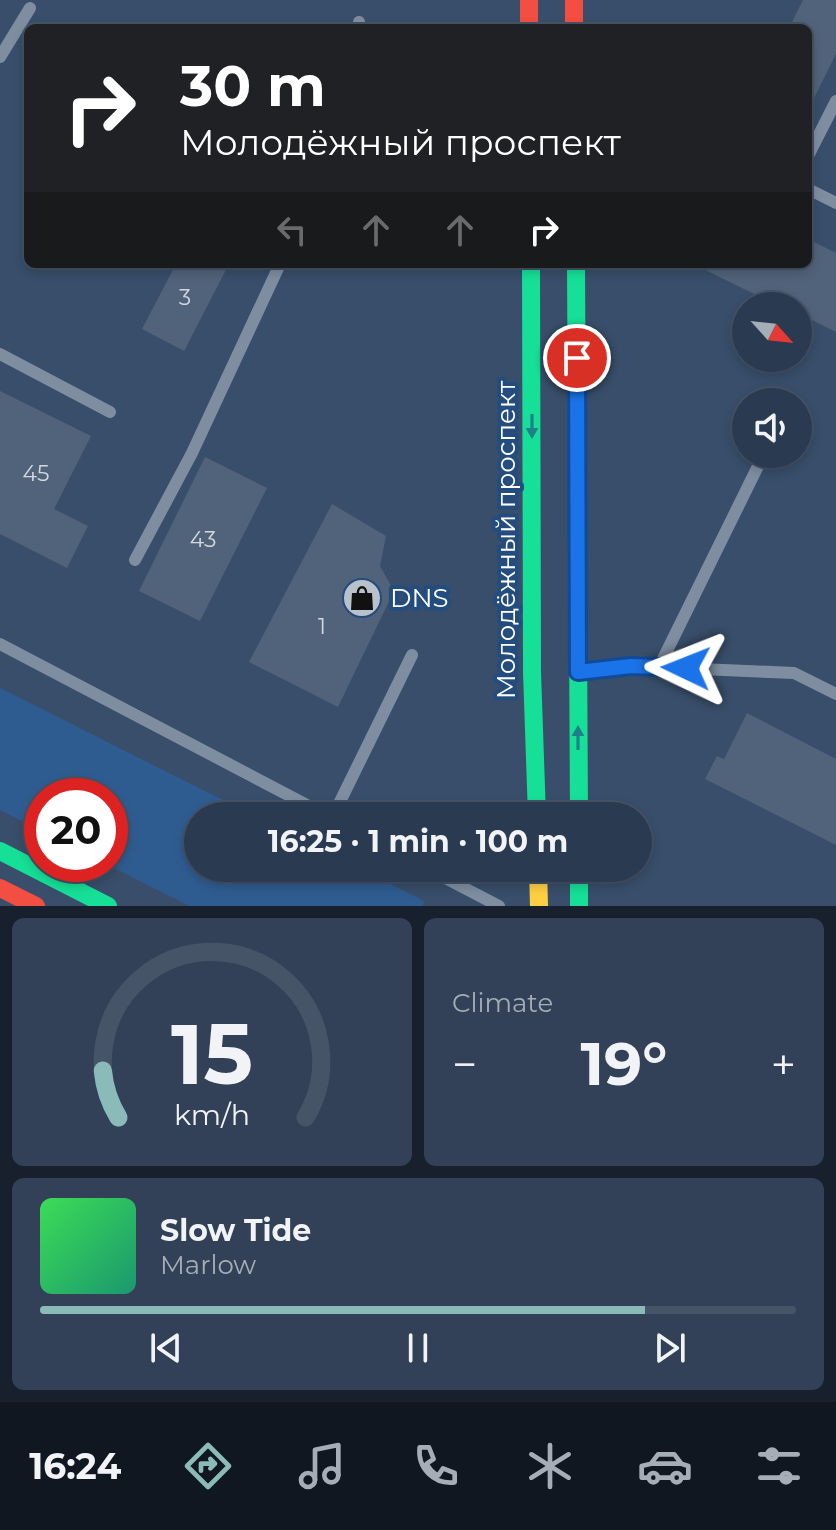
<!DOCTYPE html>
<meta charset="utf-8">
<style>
:root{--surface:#2a3a50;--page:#324157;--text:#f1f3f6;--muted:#a5adb7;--line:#465467;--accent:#8bbbb9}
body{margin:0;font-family:Montserrat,sans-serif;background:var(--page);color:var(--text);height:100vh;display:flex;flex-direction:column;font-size:30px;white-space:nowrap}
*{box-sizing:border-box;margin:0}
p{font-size:26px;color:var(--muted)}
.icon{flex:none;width:44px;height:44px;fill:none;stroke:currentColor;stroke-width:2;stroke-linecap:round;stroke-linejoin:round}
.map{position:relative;height:906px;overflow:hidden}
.panel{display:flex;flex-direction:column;gap:12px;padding:12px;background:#17202c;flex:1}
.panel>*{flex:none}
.hud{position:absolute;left:24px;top:24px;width:788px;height:244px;border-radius:12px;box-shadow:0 4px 12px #0003,0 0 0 2px var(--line);background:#202124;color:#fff;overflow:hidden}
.needle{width:52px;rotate:117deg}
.fabs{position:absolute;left:732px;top:292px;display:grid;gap:16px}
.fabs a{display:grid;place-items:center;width:80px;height:80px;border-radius:50%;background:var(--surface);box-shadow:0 4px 12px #0003,0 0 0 2px var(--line);font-size:40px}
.speed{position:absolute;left:24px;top:778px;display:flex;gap:16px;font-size:40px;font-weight:700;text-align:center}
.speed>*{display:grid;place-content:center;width:104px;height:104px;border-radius:50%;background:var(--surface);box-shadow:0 4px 12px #0003,0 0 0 2px var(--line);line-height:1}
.speed .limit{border:12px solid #d22;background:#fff;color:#111}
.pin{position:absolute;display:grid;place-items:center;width:68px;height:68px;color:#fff;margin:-34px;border:4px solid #fff;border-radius:50%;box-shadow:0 2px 8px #0007}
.me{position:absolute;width:88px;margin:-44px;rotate:272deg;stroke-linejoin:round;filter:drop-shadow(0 0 6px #0008)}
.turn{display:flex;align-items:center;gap:28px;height:168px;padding:0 24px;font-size:36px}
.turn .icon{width:104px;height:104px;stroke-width:2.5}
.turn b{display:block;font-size:56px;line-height:68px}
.lanes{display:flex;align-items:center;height:76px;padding:0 24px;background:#0003;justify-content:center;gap:40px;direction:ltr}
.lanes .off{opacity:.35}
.big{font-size:60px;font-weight:700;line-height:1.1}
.panel .widget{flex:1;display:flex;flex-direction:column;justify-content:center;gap:12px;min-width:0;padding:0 28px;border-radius:12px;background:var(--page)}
.panel .dial{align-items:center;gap:0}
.dial svg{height:208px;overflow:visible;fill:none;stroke:var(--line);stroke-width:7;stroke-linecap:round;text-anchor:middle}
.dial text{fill:var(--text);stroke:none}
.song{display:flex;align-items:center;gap:24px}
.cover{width:96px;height:96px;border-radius:12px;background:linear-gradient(135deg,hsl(130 70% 55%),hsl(160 70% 35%))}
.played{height:8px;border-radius:4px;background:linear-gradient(90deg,var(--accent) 80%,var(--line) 80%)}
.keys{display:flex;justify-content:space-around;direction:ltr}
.heat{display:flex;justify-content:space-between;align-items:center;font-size:44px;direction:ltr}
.panel .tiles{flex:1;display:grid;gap:12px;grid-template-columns:1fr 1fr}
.widget:last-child{grid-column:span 2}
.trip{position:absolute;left:184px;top:802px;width:468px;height:80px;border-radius:40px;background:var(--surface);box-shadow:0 4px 12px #0003,0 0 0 2px var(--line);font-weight:700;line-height:80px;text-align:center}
.menu{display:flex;height:128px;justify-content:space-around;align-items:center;background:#111720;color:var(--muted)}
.menu .icon{width:56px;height:56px}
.menu .on{color:var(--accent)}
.menu b{font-size:36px;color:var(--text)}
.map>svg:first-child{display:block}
.green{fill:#2f5c90}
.building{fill:#51637a}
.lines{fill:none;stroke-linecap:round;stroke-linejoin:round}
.lane{stroke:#7e8ea0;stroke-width:12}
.fast{stroke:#16e098;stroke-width:18}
.slow{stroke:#ffcf43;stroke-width:18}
.jam{stroke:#f24e42;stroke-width:18}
.oneway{fill:#1e8088}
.route-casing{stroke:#114b97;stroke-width:20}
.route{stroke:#1a73e8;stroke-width:14}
.labels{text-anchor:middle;stroke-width:8;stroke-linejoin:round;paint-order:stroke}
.number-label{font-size:22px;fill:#d4d8de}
.street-label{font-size:26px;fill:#fff;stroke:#234c7f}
.poi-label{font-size:26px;fill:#fff;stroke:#234c7f;text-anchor:start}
</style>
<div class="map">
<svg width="836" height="906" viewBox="0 0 836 906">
<rect width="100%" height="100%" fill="#384e6a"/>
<path class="green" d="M0,688L255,816H198V868H359L424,901L423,906H189L106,864H110V796H42V831L0,810Z"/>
<g class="building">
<path d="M803,0H836V54L808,110V28H789Z"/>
<path d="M808,239L836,253V332L798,313V306H779L693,264H808Z"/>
<path d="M176,264H229L184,351L142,329Z"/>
<path d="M0,391L91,436L54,509L88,526L67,568L0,534Z"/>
<path d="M205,457L267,488L200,621L139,591Z"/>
<path d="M332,504L386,536L380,566L394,591L338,707L249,662Z"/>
<path d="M747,713L836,759V845L705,779L717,756L724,759Z"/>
</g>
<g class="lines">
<g class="lane">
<path d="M358,28L359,22"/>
<path d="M0,57L30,8"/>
<path d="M808,156L836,101"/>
<path d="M808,189L836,203"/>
<path d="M0,354L110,412"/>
<path d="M135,560L192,453L280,264"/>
<path d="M0,644L328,816"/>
<path d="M659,667L764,454"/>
<path d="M581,672L631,666L794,673L836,694"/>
<path d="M333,816L412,655"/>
<path d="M426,868L499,906"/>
</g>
<g class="fast">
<path d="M531,264L532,672L537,816"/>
<path d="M576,264L579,816"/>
<path d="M0,851L108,906"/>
<path d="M579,868V906"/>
</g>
<path class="slow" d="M538,868L539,906"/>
<g class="jam">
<path d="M529,0V28"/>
<path d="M574,0V28"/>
<path d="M0,888L36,906"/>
</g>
</g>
<defs><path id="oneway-solid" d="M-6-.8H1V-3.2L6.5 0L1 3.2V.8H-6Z" transform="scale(2)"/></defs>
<g class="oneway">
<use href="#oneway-solid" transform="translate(532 426) rotate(90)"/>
<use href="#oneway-solid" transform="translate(578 738) rotate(-90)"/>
</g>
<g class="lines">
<g class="route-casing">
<path id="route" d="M577,358L578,672L631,666L686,668"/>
</g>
<use href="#route" class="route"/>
</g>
<defs>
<g id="shop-disc" transform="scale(2)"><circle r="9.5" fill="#b9c1cb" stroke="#234c7f"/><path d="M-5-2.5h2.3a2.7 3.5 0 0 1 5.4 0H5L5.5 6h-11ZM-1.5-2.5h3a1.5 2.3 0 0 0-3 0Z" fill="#111"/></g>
</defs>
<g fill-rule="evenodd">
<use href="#shop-disc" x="362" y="598"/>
</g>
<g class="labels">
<g class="number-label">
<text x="185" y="305">3</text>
<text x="36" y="481">45</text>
<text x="203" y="547">43</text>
<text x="322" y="634">1</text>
</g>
<g class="street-label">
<text transform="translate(506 540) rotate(-90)" y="9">Молодёжный проспект</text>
</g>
<g class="poi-label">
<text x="390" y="607">DNS</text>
</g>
</g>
</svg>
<div class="fabs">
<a><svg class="needle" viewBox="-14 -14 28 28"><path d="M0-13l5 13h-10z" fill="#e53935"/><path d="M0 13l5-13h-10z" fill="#a5adb7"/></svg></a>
<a><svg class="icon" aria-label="sound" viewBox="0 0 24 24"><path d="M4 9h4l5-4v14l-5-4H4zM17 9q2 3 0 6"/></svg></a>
</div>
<div class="speed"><div class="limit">20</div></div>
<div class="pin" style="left:577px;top:358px;background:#d93025"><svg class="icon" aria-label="arrive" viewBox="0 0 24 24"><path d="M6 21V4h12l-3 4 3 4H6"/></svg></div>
<svg class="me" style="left:686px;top:668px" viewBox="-20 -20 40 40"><path d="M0-17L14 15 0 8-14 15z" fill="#1a73e8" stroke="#fff" stroke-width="4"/></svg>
<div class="trip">16:25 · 1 min · 100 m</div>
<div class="hud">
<div class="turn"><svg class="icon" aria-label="right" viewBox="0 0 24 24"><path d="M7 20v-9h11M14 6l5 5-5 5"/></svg><div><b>30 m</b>Молодёжный проспект</div></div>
<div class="lanes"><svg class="icon off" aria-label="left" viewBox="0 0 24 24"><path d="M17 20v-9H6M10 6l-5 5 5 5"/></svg><svg class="icon off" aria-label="ahead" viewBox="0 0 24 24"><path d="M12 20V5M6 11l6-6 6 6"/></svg><svg class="icon off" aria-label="ahead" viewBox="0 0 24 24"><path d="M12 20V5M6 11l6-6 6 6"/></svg><svg class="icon" aria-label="right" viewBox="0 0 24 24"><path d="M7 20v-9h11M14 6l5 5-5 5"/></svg></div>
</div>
</div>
<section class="panel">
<div class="tiles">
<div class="widget dial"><svg viewBox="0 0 100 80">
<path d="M14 69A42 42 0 1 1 86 69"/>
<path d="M14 69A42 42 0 0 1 8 51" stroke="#8bbbb9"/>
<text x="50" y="56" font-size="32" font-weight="700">15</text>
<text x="50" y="72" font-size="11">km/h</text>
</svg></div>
<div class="widget"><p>Climate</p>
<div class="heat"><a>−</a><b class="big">19°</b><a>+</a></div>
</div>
<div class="widget">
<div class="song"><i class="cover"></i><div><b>Slow Tide</b><p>Marlow</p></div></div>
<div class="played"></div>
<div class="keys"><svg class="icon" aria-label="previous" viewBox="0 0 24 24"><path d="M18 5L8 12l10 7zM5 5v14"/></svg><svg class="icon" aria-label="pause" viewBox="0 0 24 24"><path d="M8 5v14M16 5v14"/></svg><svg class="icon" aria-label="next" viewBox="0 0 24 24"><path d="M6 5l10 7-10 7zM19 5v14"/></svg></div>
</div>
</div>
</section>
<nav class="menu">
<b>16:24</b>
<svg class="icon on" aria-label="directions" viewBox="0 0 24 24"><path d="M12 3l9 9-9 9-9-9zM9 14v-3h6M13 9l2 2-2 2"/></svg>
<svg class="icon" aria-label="music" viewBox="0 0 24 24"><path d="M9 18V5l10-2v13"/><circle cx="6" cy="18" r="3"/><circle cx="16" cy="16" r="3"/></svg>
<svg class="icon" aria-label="phone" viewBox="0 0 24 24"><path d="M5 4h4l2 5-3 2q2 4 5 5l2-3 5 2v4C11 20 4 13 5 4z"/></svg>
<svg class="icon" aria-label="climate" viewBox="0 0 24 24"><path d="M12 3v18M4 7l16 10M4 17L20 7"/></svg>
<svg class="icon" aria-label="car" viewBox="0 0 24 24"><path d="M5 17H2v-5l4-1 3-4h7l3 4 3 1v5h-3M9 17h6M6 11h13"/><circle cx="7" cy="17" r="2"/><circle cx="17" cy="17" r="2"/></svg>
<svg class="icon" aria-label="filters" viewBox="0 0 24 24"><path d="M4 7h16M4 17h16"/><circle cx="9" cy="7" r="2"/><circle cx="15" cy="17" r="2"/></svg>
</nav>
